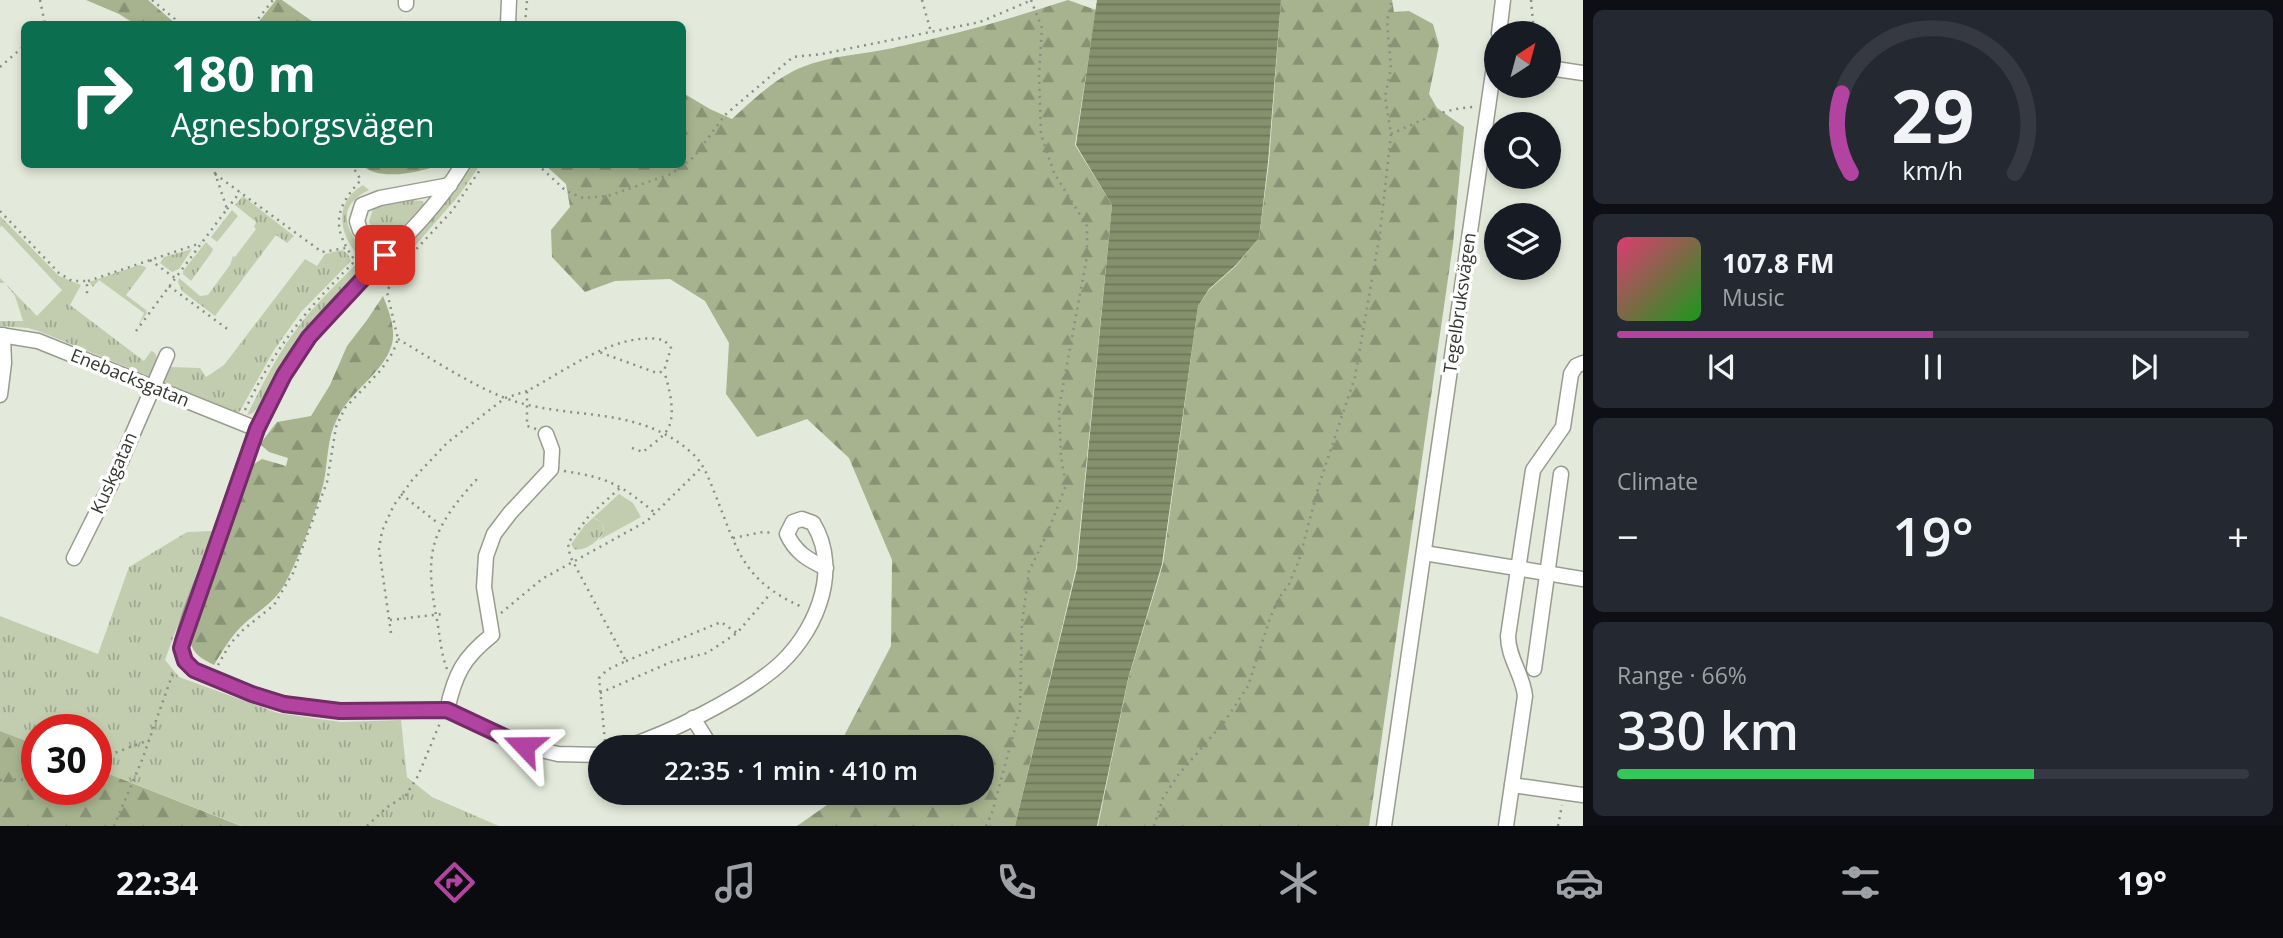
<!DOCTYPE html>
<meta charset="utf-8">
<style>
:root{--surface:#171b24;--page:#242831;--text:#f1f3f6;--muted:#9ea1a6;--line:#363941;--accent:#b243a1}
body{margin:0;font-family:"Open Sans",sans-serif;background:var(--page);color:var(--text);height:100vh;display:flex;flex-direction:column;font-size:26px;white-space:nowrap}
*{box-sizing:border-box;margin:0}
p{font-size:23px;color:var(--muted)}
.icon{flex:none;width:38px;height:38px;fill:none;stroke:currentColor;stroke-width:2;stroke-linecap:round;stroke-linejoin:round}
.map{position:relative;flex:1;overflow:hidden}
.sheet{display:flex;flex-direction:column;gap:10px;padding:10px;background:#0d0f14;width:700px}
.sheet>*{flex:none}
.hud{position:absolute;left:21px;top:21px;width:665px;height:147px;border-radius:10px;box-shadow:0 4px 10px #0003;background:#0b6e4f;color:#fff;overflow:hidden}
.needle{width:46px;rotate:36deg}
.buttons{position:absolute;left:1484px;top:21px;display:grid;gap:14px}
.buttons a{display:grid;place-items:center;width:77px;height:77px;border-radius:50%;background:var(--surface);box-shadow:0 4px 10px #0003;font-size:35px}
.speed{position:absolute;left:21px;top:714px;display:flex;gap:14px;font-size:35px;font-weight:700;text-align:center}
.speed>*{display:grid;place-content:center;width:91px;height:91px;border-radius:50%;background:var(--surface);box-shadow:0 4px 10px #0003;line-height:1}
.speed .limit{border:10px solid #d22;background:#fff;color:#111}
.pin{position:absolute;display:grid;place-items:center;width:60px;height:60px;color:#fff;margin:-30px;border-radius:14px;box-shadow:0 4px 10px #0006}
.me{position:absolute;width:77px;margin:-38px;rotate:293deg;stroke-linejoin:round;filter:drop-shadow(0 0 5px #0008)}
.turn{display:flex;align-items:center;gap:24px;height:147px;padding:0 35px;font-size:32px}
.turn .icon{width:91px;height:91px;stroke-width:2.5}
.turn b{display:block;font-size:49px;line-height:60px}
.big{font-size:52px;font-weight:600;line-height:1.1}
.sheet .card{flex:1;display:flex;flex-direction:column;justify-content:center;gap:10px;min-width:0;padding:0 24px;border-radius:10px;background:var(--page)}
.sheet .dial{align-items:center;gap:0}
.dial svg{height:182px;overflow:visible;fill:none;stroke:var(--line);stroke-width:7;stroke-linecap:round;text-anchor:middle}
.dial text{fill:var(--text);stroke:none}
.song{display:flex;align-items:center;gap:21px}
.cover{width:84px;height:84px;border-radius:10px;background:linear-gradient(135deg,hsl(340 70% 55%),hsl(120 70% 35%))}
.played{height:7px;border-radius:4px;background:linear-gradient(90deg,var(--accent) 50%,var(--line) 50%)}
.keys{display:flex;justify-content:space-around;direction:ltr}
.heat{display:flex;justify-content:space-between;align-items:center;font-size:38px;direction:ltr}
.charge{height:10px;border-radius:5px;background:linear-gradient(90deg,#34c759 66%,var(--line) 0)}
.trip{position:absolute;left:588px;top:735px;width:406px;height:70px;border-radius:35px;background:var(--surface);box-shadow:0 4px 10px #0003;font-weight:600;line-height:70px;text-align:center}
.dock{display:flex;height:112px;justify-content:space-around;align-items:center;background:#090b0e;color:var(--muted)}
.dock .icon{width:49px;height:49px}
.dock .selected{color:var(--accent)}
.dock b{font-size:32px;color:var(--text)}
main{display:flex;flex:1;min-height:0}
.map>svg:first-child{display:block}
.grass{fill:url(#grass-tufts)}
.forest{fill:url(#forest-firs)}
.park{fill:#c2cdaf}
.water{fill:url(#water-rules)}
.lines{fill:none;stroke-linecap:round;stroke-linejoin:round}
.minor-casing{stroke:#979c8f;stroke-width:17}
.path{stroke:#8a8e84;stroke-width:2.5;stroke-dasharray:2 5;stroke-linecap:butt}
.minor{stroke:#fff;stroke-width:14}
.route-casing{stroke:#742c69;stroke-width:18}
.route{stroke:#b243a1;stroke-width:12}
.labels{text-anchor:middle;stroke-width:7;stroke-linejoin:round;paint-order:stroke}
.street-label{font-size:18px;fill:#343630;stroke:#fff}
</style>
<main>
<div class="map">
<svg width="1583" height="826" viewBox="0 0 1583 826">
<defs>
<pattern id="grass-tufts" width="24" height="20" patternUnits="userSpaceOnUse" patternTransform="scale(1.75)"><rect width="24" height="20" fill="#c2cdaf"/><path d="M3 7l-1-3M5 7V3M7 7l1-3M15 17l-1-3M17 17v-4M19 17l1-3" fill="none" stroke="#9ea78f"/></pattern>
<pattern id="forest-firs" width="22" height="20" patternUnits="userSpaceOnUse" patternTransform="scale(1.75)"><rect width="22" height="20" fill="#a6b38e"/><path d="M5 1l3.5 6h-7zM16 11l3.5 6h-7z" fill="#889274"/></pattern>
<pattern id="water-rules" width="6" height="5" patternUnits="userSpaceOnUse" patternTransform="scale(1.75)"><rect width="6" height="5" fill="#84916d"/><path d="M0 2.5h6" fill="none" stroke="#6d775a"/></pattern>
</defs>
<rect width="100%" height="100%" fill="#e4eadb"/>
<g class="grass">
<path d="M472,165H480L460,194L408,254L389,280H382L377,274L432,219Z"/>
<path d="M363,185L369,190C333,208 347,231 367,255L366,263C340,241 330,204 363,185Z"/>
<path d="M243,196L294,236L287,243L276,235L215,316L182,291L178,282L179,278L200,296L208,295L230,265L233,256L235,257L256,229L254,227L256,222L235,205Z"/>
<path d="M410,200L423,201L424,204C411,218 381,257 369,221L373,209L388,203Z"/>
<path d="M232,210L238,216L217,242L211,237Z"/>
<path d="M0,216L59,276L81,285L70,305L144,361L151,351L154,352C160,360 156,369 149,376L41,332L28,328L0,326V321H23L15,296L5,283H0V278L37,316L62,290L2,226L0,227Z"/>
<path d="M206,242L213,249L212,252L191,281L183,274V271Z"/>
<path d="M192,249L179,269L172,272L160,263L164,257Z"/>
<path d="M342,250L348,254L351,261L301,312L274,350L240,411L236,414L165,385L163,382L169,367L200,368L206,377L224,365L305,259L317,266L325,254Z"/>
<path d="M139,265L146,267L145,270L126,295L146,310L147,313L139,324L144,313L99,280L93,287L89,282Z"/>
<path d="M355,265L359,269L358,271L301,335L259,406L253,413L247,415C262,386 276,356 296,330C313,306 335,286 355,265Z"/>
<path d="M593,518L602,522L604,532C598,541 585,552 574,549L571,544L585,525Z"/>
<path d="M212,531L165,660L179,677L278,713L341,722L401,720L407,777L432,797L499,826H242L96,769V730H37V745L0,731V616L98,654L129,567L187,532Z"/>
</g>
<g class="forest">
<path d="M86,0H148L176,24H135L119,14Z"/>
<path d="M276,0H282L316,24H257Z"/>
<path d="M1068,0L1096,10L1075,145L1112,205L1076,568L1015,826H797L844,793H982V747H847L845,734L891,646L892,560L849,458L807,419L757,437L726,394L729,343L705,301L670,279L615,281L585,292L552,257L551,230L570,207L566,184L545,165L682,164L683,93L710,109L732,119C753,100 774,79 800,68C830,55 862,55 893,48C953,35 1010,19 1068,0Z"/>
<path d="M1281,0H1392L1394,12L1409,11L1433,24L1439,45L1429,94L1437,108L1464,127L1453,244L1369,826H1098L1128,680L1163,564L1198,306L1209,290L1236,266L1259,238L1269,162Z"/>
<path d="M362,165H440C420,172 379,182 362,165Z"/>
<path d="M383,296C389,311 397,331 391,347C382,374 350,391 337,419C327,438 328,460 324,481C319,504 294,572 281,590C272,603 258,612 246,622C232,634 223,650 214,665C202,659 193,654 190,641L254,464L262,459L286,466L288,458L269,452L260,444L277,422L311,416L330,385L347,346L367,320Z"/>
<path d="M0,731L37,745V789H96V769L241,826H0Z"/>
</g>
<path class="park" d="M619,494L633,503L641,517L599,540C606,531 606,521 593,518Z"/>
<path class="water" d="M1097,0H1281L1268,162L1259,238L1236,265L1209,289L1198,306L1162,564L1128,679L1097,826H1015L1077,568L1112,205L1076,145Z"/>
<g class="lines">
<g class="minor-casing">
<g id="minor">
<path d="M406,0V4"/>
<path d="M508,24L509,0"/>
<path d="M1499,33L1503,0"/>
<path d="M1549,68L1583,73"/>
<path d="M463,164C424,230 358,276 311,335C262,396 241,475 216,548C204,580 188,614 181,648L185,661L194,670L252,694L284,704L340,711L447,710L524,746L558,754L600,755"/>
<path d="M385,255L360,230L357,221L362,205L380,198L450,185"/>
<path d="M0,335L38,341L257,429"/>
<path d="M1583,363L1576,366L1571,374L1563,427L1533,470L1508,636C1508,658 1523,675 1525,696L1512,785L1583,795"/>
<path d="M0,395L4,363L3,335"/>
<path d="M1424,553L1583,579"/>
<path d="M74,558L110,486L167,355"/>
<path d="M1534,669L1561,474"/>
<path d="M447,710C455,674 463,658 492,635L484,587L486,556L494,534L510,513L551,469L552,450L546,434"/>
<path d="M693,718L711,747"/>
<path d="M626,747C670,733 737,699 773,670C814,637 843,572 813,523L802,519L793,522L787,534C795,552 808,560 826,568"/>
<path d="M1384,826L1496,52"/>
<path d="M1506,826L1512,785"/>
</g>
</g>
<g class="path">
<path d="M40,0L45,24"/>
<path d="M152,0L181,24"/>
<path d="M922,0L931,32"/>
<path d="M1531,0L1534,33"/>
<path d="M254,24L273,0"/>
<path d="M400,24L401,17"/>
<path d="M525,24L527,0"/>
<path d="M0,67L24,46"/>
<path d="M1391,134C1418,122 1444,108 1474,107"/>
<path d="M351,164L361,180C333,210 332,229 356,262"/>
<path d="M537,164L566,191L583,198L608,196L671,174L694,157L725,115L793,57L822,54L980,22L1032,0"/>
<path d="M215,174L322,252L346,248"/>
<path d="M227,209L240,192"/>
<path d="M0,211L59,273L72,281H87V294"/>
<path d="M150,260L175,278"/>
<path d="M88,281L201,243"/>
<path d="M169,286L230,331"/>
<path d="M136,331L227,209L212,164"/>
<path d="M398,339C432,359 468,383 505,398C569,422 636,403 692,453C704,464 709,479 715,494C738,551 742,580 802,607"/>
<path d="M245,410C274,349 307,308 355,261"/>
<path d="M536,429L527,426V391C567,370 618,330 664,340L671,348L664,371L657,373L599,352"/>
<path d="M632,448L643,452C650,446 659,440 665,433C678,419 669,387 664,371"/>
<path d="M564,471C609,478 622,485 656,514"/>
<path d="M401,494L439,524"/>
<path d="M733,538L763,532L774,533"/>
<path d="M501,613L542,579L647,521L703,466"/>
<path d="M390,620L442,614"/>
<path d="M391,633L379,549L382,531L394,505L413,479L447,443L505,398L527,391"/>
<path d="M626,661L721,622L737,633"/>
<path d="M218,665L230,644L244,629L274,605L293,573L327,482L336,427L345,408L381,370L393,352L398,339L387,292L393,278L406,260L452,211L484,164"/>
<path d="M447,669C441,654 440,636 437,620C424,553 430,531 476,480L480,484"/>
<path d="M600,693L671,662L707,653L737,633L771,593"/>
<path d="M605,741L599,678L607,670L626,661L570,556L568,543L589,516L622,486"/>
<path d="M96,760L149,740"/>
<path d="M0,780L37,779"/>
<path d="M114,826L142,760L174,670"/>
<path d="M367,826L386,808L406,795L418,776L440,723"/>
<path d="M986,826L992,813L1020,710L1022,623L1029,571L1047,534L1066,485L1061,457L1059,408L1087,256V226L1054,173L1041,134L1039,75L1042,28L1031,0"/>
<path d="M1154,826L1163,798L1179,774L1225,721L1248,686L1270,618L1279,598L1289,584L1299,560L1319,485L1355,377L1380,233L1391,134L1385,97L1391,68L1387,21L1392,0"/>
<path d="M1558,826L1562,805"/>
</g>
<use href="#minor" class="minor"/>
</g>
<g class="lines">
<g class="route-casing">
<path id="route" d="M385,255L309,337L284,375L257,429L183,641L181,648L185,661L194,670L252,694L284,704L340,711L447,710L524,746"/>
</g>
<use href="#route" class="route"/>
</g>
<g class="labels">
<g class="street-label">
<text transform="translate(1460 303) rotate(-82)" y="6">Tegelbruksvägen</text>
<text transform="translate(130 378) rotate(22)" y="6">Enebacksgatan</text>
<text transform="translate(114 473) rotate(-66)" y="6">Kuskgatan</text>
</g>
</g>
</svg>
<div class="buttons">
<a><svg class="needle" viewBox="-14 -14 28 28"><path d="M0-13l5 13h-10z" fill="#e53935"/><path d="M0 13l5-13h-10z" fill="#9ea1a6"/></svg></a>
<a><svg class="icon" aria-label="search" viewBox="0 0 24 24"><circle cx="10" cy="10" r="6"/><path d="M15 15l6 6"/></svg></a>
<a><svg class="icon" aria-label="layers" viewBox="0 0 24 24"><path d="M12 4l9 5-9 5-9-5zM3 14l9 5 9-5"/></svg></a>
</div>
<div class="speed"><div class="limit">30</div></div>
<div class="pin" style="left:385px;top:255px;background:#d93025"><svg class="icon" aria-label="arrive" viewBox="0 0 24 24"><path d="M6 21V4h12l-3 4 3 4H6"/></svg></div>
<svg class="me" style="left:524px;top:746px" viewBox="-20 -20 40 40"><path d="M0-17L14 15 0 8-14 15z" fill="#b243a1" stroke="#fff" stroke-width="4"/></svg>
<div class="trip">22:35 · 1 min · 410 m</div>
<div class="hud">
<div class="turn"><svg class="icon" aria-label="right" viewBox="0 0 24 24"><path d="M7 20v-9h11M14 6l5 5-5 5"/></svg><div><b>180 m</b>Agnesborgsvägen</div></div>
</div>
</div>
<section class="sheet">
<div class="card dial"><svg viewBox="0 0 100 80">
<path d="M14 69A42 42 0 1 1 86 69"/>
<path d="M14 69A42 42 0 0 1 10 34" stroke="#b243a1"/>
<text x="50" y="56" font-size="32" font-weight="700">29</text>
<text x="50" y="72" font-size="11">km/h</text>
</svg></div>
<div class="card">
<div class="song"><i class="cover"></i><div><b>107.8 FM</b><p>Music</p></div></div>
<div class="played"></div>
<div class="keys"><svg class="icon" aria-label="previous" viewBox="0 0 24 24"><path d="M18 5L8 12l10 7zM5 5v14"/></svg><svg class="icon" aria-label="pause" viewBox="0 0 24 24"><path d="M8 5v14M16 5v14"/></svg><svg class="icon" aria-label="next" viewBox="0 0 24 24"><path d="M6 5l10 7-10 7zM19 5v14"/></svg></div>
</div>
<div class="card"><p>Climate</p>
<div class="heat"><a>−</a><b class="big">19°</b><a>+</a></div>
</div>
<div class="card"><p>Range · 66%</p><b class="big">330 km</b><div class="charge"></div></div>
</section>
</main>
<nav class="dock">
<b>22:34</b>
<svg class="icon selected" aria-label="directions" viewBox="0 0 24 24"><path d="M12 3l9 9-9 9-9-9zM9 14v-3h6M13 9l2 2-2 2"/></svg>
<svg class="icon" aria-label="music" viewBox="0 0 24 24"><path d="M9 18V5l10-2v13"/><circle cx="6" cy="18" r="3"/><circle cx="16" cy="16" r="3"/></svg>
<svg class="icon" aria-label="phone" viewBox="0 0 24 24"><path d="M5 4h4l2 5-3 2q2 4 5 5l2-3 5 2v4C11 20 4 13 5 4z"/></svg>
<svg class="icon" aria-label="climate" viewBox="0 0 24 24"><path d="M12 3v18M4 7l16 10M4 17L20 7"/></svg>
<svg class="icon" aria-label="car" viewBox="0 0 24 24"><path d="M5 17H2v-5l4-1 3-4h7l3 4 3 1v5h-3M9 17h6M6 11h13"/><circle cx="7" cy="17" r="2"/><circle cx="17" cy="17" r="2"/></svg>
<svg class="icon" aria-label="filters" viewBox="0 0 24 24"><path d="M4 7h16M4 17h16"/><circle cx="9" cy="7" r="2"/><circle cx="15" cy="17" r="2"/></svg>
<b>19°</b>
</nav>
